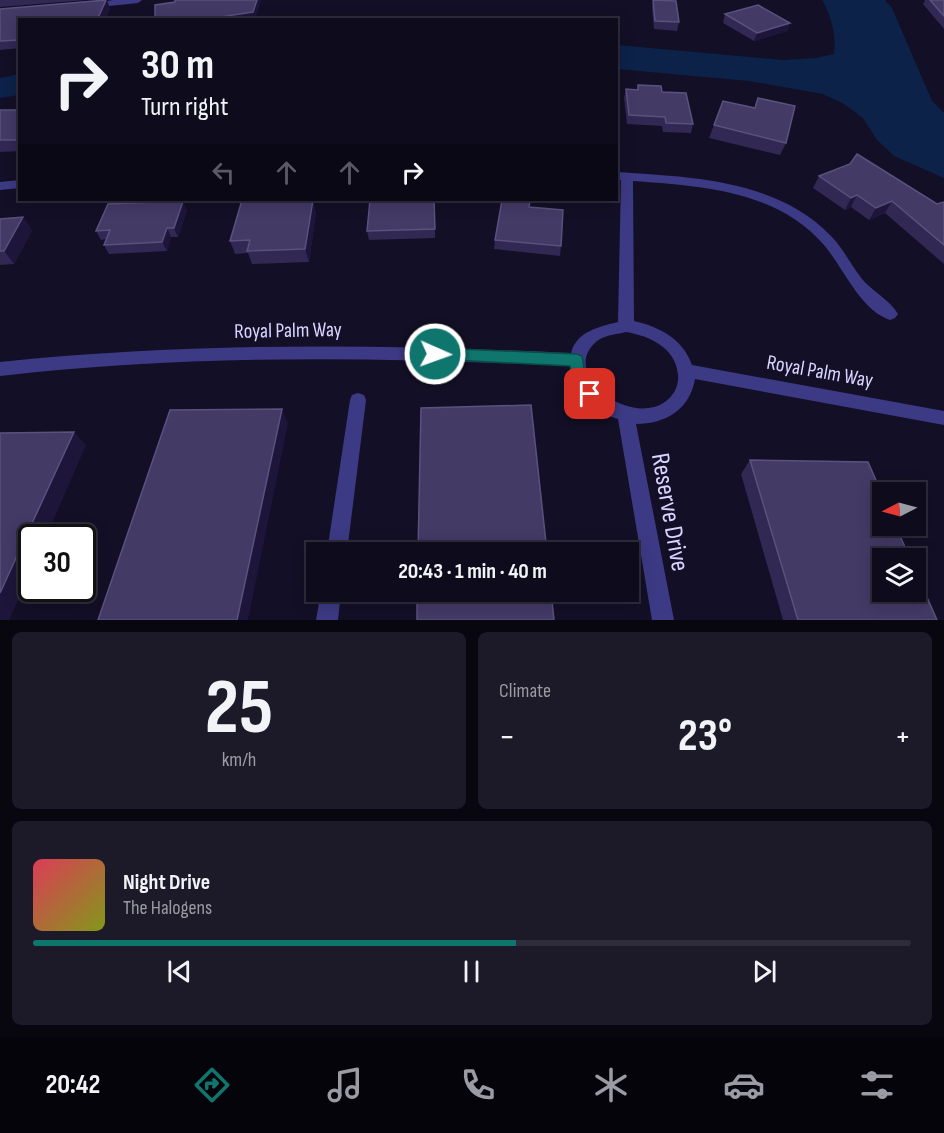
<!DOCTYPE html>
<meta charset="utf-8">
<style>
:root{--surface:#0e0b1c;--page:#1c1929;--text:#f1f3f6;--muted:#9b9ba3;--line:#2e2b3b;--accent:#0f766e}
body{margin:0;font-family:"Sofia Sans Condensed",sans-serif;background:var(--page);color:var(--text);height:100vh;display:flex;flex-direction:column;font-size:22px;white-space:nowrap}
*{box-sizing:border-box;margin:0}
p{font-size:20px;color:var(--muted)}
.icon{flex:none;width:33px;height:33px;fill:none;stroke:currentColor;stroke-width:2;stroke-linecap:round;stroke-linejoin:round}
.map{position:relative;height:620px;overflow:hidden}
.details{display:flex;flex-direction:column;gap:12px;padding:12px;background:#08060f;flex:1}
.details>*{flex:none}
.guide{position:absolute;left:18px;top:18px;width:600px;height:183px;border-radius:0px;box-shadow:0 3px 15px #0003,0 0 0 2px var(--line);background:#0e0b1c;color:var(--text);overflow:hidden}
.needle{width:39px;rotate:264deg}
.buttons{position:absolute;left:872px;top:482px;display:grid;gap:12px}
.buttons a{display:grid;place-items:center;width:54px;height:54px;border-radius:0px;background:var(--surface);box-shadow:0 3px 15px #0003,0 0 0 2px var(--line);font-size:30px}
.speed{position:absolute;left:18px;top:524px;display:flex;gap:12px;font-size:30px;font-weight:700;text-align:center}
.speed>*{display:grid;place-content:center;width:78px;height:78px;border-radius:50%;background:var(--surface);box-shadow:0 3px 15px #0003,0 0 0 2px var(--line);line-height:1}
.speed .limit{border:3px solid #111;border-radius:9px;background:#fff;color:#111}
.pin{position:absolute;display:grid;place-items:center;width:51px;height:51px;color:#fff;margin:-26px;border-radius:12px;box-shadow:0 3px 9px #0006}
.me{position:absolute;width:66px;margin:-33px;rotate:92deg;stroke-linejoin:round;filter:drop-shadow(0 0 4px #0008)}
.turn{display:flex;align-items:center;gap:21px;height:126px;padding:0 24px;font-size:27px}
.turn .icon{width:78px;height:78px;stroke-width:2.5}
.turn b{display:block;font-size:42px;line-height:51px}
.lanes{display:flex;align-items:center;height:57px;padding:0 24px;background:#0003;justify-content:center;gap:30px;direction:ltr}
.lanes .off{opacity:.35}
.big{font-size:45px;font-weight:700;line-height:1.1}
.details .card{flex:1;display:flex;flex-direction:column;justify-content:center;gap:9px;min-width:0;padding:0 21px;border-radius:9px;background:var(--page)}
.details .dial{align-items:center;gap:0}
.dial b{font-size:78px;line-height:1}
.song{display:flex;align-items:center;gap:18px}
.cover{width:72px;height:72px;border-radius:9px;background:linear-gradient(135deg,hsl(350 70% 55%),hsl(70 70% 35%))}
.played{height:6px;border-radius:3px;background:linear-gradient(90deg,var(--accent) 55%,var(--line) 55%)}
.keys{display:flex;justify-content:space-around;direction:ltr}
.heat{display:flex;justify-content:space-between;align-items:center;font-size:33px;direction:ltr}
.details .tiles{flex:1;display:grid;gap:12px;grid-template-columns:1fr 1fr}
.card:last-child{grid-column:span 2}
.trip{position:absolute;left:306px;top:542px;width:333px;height:60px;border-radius:0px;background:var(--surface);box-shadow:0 3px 15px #0003,0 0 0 2px var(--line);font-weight:700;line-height:60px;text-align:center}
.dock{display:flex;height:96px;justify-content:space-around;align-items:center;background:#06040b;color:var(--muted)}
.dock .icon{width:42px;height:42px}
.dock .selected{color:var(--accent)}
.dock b{font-size:27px;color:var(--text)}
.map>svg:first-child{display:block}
.water{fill:#0c2248}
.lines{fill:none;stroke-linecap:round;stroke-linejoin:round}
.minor{fill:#3d3a85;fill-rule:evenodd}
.wall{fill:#312854}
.shaded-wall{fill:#1d163a}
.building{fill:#433a66;stroke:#5a527e;stroke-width:1.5}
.route{fill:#0f766e;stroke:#0a4d48;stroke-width:1.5}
.labels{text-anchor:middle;stroke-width:6;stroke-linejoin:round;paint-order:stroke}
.street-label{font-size:21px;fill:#d9d4ff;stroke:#130f26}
.near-street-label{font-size:26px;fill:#d9d4ff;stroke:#130f26}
</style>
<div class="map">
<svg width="944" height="620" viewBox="0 0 944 620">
<rect width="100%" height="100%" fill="#130f26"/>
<g class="water">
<path d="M822,0H885L892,8L932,101L944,113V178L894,156L877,140L863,118L844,104L823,94L749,81L617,69V45L783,60L815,58L834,54C836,35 832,17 822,0Z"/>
<path d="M19,74V95L0,98V78Z"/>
</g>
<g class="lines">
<g class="minor">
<path d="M113,0H142L138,3L90,8L86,5Z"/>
<path d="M616,172C691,177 777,179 832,237C844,250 851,265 862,279C872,291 890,300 898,314L895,318L890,320C860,310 843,267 824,245C776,190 701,186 633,181L634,321C660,327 683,339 692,365L944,411V425L695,379C690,409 666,424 636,424L674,620H652L618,419C592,412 577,391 570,366C379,357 190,354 0,376V362C191,342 380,344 571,353C577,331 599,327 618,322L621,180H616ZM626,332C650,336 676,348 678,375C679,386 674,395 665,402C626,428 555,369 600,339C607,335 618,334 626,332Z"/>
<path d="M20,180V188L0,190V182Z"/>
<path d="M358,393L364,395L366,400L347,552H327L350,400L352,395Z"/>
<path d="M321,591H341L338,620H316Z"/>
</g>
</g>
<g class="wall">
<path d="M0,0H86L0,7Z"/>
<path d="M653,0L679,22L677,31L654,29L652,8Z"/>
<path d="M924,0H944V29L923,4L925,1Z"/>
<path d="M110,8L105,20H20V48L0,50V9Z"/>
<path d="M725,14L790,23L787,31L754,41L723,23Z"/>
<path d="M638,85L662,92L693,124L691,133L663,132L662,126L627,124L624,98L626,89L637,90Z"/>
<path d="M0,110H20V151L0,152Z"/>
<path d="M714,125L786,143L780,155L709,138Z"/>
<path d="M819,176L937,204L944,202V264L885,213L869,220L851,207L845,210L813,188Z"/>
<path d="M242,200H281V201L316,212L309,262L252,264L248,253L235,254L230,241Z"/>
<path d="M435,200V238L369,240L367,231Z"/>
<path d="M529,207L561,246L560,256L494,249L495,240Z"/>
<path d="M187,210L178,237H171L167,251L109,254L104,245L106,239L101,240L96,231Z"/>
<path d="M0,219L32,230L14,264L0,265Z"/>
<path d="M750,460L937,620H783L741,474Z"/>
</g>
<g class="shaded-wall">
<path d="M107,0L110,8L105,20H97Z"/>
<path d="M257,0H261L255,20H200Z"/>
<path d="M790,23L787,31L754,41L757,33Z"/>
<path d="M857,195L851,207L845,210L851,198Z"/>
<path d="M313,200L316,212L309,262L305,249Z"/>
<path d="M183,201L187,210L178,237L174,228Z"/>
<path d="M892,201L885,213L869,220L876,208Z"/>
<path d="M23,217L32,230L14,264L4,251Z"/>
<path d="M167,228L171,237L167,251L162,242Z"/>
<path d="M282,409L288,423L248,620H237Z"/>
<path d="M74,432L86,445L46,537H32V570L9,620H0V593Z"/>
</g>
<g class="building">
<path d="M106,0L97,20H20V40L0,41V9Z"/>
<path d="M175,0H257L253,12L200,20H155V5L175,2Z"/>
<path d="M653,0L676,1L679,22L655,21Z"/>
<path d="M930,0H944V16Z"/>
<path d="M758,5L790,23L757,33L725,14Z"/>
<path d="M638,85L661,86L662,92L686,93L693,124L666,123L665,117L629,115L626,89L638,90Z"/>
<path d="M758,98L795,106L786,143L714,125L723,101L755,108Z"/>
<rect x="0" y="110" width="20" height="30"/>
<path d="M857,154L937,204L944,202V245L892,201L876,208L857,195L851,198L819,176L850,164Z"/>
<path d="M242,200H275V201L313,200L305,249L247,251L250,240L230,241Z"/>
<path d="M370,200H434L435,229L367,231Z"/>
<path d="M502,200H530L529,207L563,210L561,246L495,240Z"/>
<path d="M183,201L174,228H167L162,242L104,245L110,230L96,231L108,204Z"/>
<path d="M23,217L4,251H0V219Z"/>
<path d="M531,405L547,552H418L421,408Z"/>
<path d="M282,409L237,620H98L170,410Z"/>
<path d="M74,432L0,593V433Z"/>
<path d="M750,460L868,462L882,494V525H895L910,558H882V591H915V570L937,620H798Z"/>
<path d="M417,591H551L554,620H417Z"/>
</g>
<path class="route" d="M435,348L577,354L582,356L585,374L597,394L595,399L590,401L584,399L571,375L570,366L435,359L430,358L427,354L430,349Z"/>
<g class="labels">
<g class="street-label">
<text transform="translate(288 330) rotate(-1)" y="7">Royal Palm Way</text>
<text transform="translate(820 371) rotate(10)" y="7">Royal Palm Way</text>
</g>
<g class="near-street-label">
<text transform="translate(671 512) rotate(80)" y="9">Reserve Drive</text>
</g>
</g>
</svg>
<div class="buttons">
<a><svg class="needle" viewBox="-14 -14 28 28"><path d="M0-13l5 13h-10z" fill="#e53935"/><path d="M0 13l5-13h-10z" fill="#9b9ba3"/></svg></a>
<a><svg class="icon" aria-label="layers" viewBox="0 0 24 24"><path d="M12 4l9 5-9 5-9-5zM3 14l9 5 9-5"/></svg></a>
</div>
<div class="speed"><div class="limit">30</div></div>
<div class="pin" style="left:590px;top:394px;background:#d93025"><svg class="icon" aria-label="arrive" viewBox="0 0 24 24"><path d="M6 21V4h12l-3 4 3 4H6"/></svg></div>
<svg class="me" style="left:435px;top:354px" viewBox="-20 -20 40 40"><circle r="17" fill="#0f766e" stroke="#fff" stroke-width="3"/><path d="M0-11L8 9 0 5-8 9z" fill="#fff"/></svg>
<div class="trip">20:43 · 1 min · 40 m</div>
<div class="guide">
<div class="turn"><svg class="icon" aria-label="right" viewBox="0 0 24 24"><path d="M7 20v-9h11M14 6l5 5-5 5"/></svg><div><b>30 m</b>Turn right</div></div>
<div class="lanes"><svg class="icon off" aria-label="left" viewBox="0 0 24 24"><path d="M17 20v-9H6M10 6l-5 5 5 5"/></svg><svg class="icon off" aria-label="ahead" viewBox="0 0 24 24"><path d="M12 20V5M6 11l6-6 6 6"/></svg><svg class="icon off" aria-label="ahead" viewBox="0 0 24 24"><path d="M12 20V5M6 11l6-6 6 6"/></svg><svg class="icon" aria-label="right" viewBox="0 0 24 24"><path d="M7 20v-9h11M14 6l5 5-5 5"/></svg></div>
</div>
</div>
<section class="details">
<div class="tiles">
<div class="card dial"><b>25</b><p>km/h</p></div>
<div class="card"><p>Climate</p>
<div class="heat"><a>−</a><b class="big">23°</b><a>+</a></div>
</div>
<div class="card">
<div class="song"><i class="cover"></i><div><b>Night Drive</b><p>The Halogens</p></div></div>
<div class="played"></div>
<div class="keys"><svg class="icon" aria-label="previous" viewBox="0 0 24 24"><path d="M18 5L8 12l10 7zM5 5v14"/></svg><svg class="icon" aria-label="pause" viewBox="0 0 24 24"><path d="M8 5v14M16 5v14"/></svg><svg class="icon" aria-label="next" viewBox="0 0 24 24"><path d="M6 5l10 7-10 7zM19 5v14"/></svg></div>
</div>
</div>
</section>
<nav class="dock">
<b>20:42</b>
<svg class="icon selected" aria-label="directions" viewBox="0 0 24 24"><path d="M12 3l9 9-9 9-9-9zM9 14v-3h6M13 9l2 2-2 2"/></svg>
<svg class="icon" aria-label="music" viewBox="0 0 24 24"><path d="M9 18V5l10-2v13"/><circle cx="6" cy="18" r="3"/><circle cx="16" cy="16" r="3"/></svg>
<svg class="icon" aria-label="phone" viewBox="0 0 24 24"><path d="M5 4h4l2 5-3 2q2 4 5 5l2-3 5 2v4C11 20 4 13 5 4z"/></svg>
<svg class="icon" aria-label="climate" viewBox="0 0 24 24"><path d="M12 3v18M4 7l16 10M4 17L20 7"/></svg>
<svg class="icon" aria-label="car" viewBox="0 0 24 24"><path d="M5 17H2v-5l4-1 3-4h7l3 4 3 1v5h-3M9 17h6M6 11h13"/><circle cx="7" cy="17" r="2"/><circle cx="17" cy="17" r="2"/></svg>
<svg class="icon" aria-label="filters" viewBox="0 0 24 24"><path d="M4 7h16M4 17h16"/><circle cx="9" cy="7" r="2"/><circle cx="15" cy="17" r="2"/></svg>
</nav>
